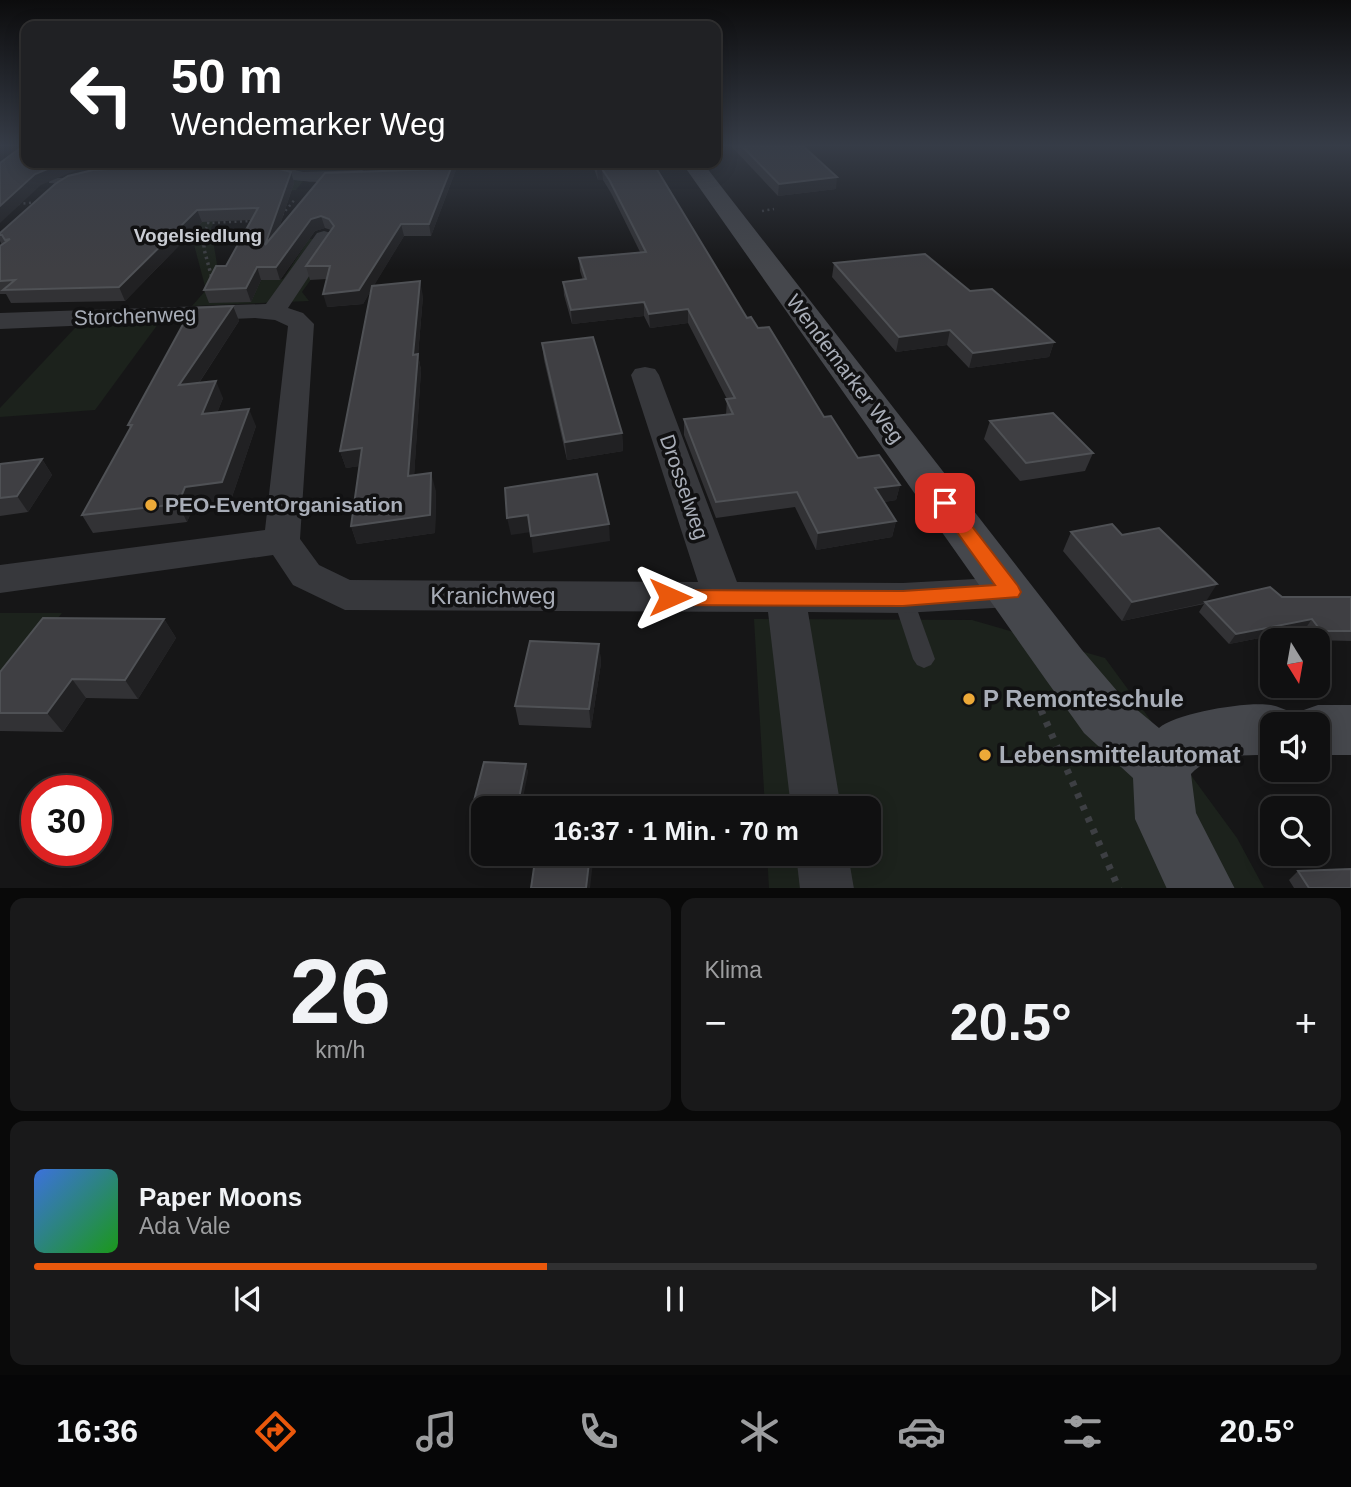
<!DOCTYPE html>
<html lang="de">
<meta charset="utf-8">
<style>
:root{--surface:#101011;--page:#19191a;--text:#f1f3f6;--muted:#9c9d9f;--line:#303031;--accent:#ea580c}
body{margin:0;font-family:Arial,sans-serif;background:var(--page);color:var(--text);height:100vh;display:flex;flex-direction:column;font-size:26px;white-space:nowrap}
*{box-sizing:border-box;margin:0}
p{font-size:23px;color:var(--muted)}
.icon{flex:none;width:38px;height:38px;fill:none;stroke:currentColor;stroke-width:2;stroke-linecap:round;stroke-linejoin:round}
.map{position:relative;height:888px;overflow:hidden}
.side{display:flex;flex-direction:column;gap:10px;padding:10px;background:#090909;flex:1}
.side>*{flex:none}
.guide{position:absolute;left:21px;top:21px;width:700px;height:147px;border-radius:14px;box-shadow:0 4px 18px #0003,0 0 0 2px var(--line);background:#202124;color:#fff;overflow:hidden}
.needle{width:46px;rotate:169deg}
.buttons{position:absolute;left:1260px;top:628px;display:grid;gap:14px}
.buttons a{display:grid;place-items:center;width:70px;height:70px;border-radius:14px;background:var(--surface);box-shadow:0 4px 18px #0003,0 0 0 2px var(--line);font-size:35px}
.speed{position:absolute;left:21px;top:775px;display:flex;gap:14px;font-size:35px;font-weight:700;text-align:center}
.speed>*{display:grid;place-content:center;width:91px;height:91px;border-radius:50%;background:var(--surface);box-shadow:0 4px 18px #0003,0 0 0 2px var(--line);line-height:1}
.speed .limit{border:10px solid #d22;background:#fff;color:#111}
.pin{position:absolute;display:grid;place-items:center;width:60px;height:60px;color:#fff;margin:-30px;border-radius:14px;box-shadow:0 4px 10px #0006}
.me{position:absolute;width:77px;margin:-38px;rotate:90deg;stroke-linejoin:round;filter:drop-shadow(0 0 5px #0008)}
.turn{display:flex;align-items:center;gap:24px;height:147px;padding:0 35px;font-size:32px}
.turn .icon{width:91px;height:91px;stroke-width:2.5}
.turn b{display:block;font-size:49px;line-height:60px}
.big{font-size:52px;font-weight:800;line-height:1.1}
.side .card{flex:1;display:flex;flex-direction:column;justify-content:center;gap:10px;min-width:0;padding:0 24px;border-radius:14px;background:var(--page)}
.side .dial{align-items:center;gap:0}
.dial b{font-size:91px;line-height:1}
.song{display:flex;align-items:center;gap:21px}
.cover{width:84px;height:84px;border-radius:10px;background:linear-gradient(135deg,hsl(220 70% 55%),hsl(120 70% 35%))}
.played{height:7px;border-radius:4px;background:linear-gradient(90deg,var(--accent) 40%,var(--line) 40%)}
.keys{display:flex;justify-content:space-around;direction:ltr}
.heat{display:flex;justify-content:space-between;align-items:center;font-size:38px;direction:ltr}
.side .tiles{flex:1;display:grid;gap:10px;grid-template-columns:1fr 1fr}
.card:last-child{grid-column:span 2}
.trip{position:absolute;left:471px;top:796px;width:410px;height:70px;border-radius:14px;background:var(--surface);box-shadow:0 4px 18px #0003,0 0 0 2px var(--line);font-weight:800;line-height:70px;text-align:center}
.dock{display:flex;height:112px;justify-content:space-around;align-items:center;background:#060607;color:var(--muted)}
.dock .icon{width:49px;height:49px}
.dock .active{color:var(--accent)}
.dock b{font-size:32px;color:var(--text)}
.map>svg:first-child{display:block}
.green{fill:#1c221c}
.lines{fill:none;stroke-linecap:round;stroke-linejoin:round}
.path-far2{stroke:#3d3f43;stroke-width:2.5;stroke-dasharray:2 3.5;stroke-linecap:butt}
.path-far1{stroke:#3d3f43;stroke-width:3.5;stroke-dasharray:2.5 3.5;stroke-linecap:butt}
.path{stroke:#3d3f43;stroke-width:7;stroke-dasharray:5 8;stroke-linecap:butt}
.lane{fill:#37383c;fill-rule:evenodd}
.street{fill:#37383c;fill-rule:evenodd}
.secondary{fill:#45474c;fill-rule:evenodd}
.wall{fill:#323235}
.shaded-wall{fill:#212123}
.building{fill:#3f3f43;stroke:#4f5155;stroke-width:2}
.route{fill:#ea580c;stroke:#983908;stroke-width:2}
.poi-dot{fill:#edaa38;stroke:#111112;stroke-width:2.5}
.labels{text-anchor:middle;stroke-width:7;stroke-linejoin:round;paint-order:stroke}
.far-neighbourhood-label{font-size:19px;font-weight:bold;fill:#c9ccd3;stroke:#111112}
.street-label{font-size:21px;fill:#a8adb7;stroke:#111112}
.poi-label{font-size:21px;font-weight:bold;fill:#a8adb7;stroke:#111112;text-anchor:start}
.near-street-label{font-size:24px;fill:#a8adb7;stroke:#111112}
.near-poi-label{font-size:24px;font-weight:bold;fill:#a8adb7;stroke:#111112;text-anchor:start}
</style>
<div class="map">
<svg width="1351" height="889" viewBox="0 0 1351 889">
<rect width="100%" height="100%" fill="#161617"/>
<g class="green">
<path d="M233,167L304,180L296,190L231,195L211,228L220,282L283,279L309,239L341,238L302,292L309,301L192,306L206,290L192,237Z"/>
<path d="M158,324L95,410L0,417V408L75,328Z"/>
<path d="M0,613H62L0,688Z"/>
<path d="M754,619L972,620L1105,658L1237,838L1264,888H769L767,854H868V808H765Z"/>
</g>
<g class="lines">
<g class="path-far2">
<path d="M18,204L38,202"/>
<path d="M762,211L774,209"/>
<path d="M282,215L296,198"/>
<path d="M207,223L254,221"/>
<path d="M204,234L210,218"/>
</g>
<path class="path-far1" d="M204,233V249L213,282"/>
<path class="path" d="M1041,710L1119,889"/>
<g class="lane">
<path d="M52,178H66L71,181L66,184L49,183V179Z"/>
<path d="M903,590L910,593L913,598L935,659L931,665L924,668L917,665L913,659L893,598L896,593Z"/>
</g>
<g class="street">
<path d="M275,163H293L295,170L303,172L362,170L371,175C360,187 298,182 282,178Z"/>
<path d="M324,231L331,233L335,237L288,308L303,313L314,324L300,539L319,565L350,580L698,582L631,375L635,369L645,367L655,369L659,375L737,582L903,583L1011,577L1025,582L1030,592L1025,602L1011,607L903,613L808,612L841,808H791L768,612L345,610L293,585L273,555L0,593V565L265,530L288,326L275,320L255,318L0,329V313L266,304L317,233Z"/>
<path d="M796,854H848L854,889H800Z"/>
</g>
<path class="secondary" d="M682,163H703L1082,650L1124,699L1159,728C1176,713 1247,701 1271,705C1278,706 1285,710 1292,712L1295,719L1298,712L1318,705H1351V755H1318V724H1272V755C1247,755 1208,754 1191,774L1196,813L1235,889H1167L1135,819L1133,778L1084,733L1046,680Z"/>
</g>
<g class="wall">
<path d="M731,146H803L836,189L778,196Z"/>
<path d="M339,163H653L747,318L758,328L824,417L858,458L900,485L896,500L884,502L896,521L892,537L816,550L795,507L716,518L684,435V419L726,415L727,399L688,323L650,328L644,316L572,324L564,295L563,282L583,280L580,271L579,258L640,252L611,193L603,180H598L593,166L564,169L562,164L457,167L431,236H404L374,285L423,296L418,355L421,370L414,476L436,491L435,533L357,544L351,526L359,466L346,468L340,451L371,290L363,304L327,307V279L310,280L306,266L331,230L325,228L315,231L280,280H261L251,302L209,303L204,290L226,266L251,220L202,222L125,301L11,303L6,294H0V246L2,245L0,241V233L276,168L291,172L294,183L279,228L445,166L442,164L340,168Z"/>
<path d="M834,263L970,291L1054,342L1049,357L969,368L947,345L896,352L832,277Z"/>
<path d="M233,306L239,321L199,383L223,398L217,413L256,426L231,500L194,505L187,522L93,533L82,515L130,429L128,425Z"/>
<path d="M542,343L622,433L623,451L567,460L544,360Z"/>
<path d="M990,421L1093,453L1085,471L1020,481L984,439Z"/>
<path d="M42,459L52,475L28,512L0,516V464Z"/>
<path d="M1071,532L1122,535L1206,602L1282,597H1351V641L1313,640L1305,629L1229,644L1199,612L1204,604L1122,621L1063,551Z"/>
<path d="M164,619L176,638L138,699L86,698L63,732L0,731V672Z"/>
<path d="M599,644L601,663L591,728L519,725L515,706Z"/>
<path d="M526,764L528,773L483,808V822L474,821L471,812Z"/>
<path d="M1298,871L1351,888H1294L1289,880Z"/>
</g>
<g class="shaded-wall">
<path d="M62,163H129L79,169L41,185L0,223V206L35,174Z"/>
<path d="M453,163H457V167L431,236L429,224Z"/>
<path d="M563,163H592L593,166L564,169Z"/>
<path d="M597,169H602L603,180H598Z"/>
<path d="M291,172L294,183L269,258L265,245Z"/>
<path d="M837,177L836,189L778,196L779,184Z"/>
<path d="M197,210L202,222L125,301L119,287Z"/>
<path d="M321,216L325,228L315,231L280,280L276,267L311,219Z"/>
<path d="M401,224L404,236L363,304L327,307L323,294Z"/>
<path d="M257,267L261,280L251,302L246,288Z"/>
<path d="M420,281L423,296L418,355L421,370L413,494L408,476L413,355Z"/>
<path d="M644,302V316L572,324L571,310Z"/>
<path d="M233,306L239,321L187,401L179,385Z"/>
<path d="M688,309V323L650,328L649,314Z"/>
<path d="M950,330L947,345L896,352L899,337Z"/>
<path d="M1054,342L1049,357L969,368L973,353Z"/>
<path d="M216,381L223,398L210,431L202,414Z"/>
<path d="M249,409L256,426L231,500L194,505L187,522L178,504L185,487Z"/>
<path d="M622,433L623,451L567,460L565,442Z"/>
<path d="M362,448L367,465L346,468L340,451Z"/>
<path d="M42,459L52,475L28,512L17,496Z"/>
<path d="M431,473L436,491L435,533L357,544L351,526Z"/>
<path d="M900,485L896,500L872,504L875,488Z"/>
<path d="M528,515L531,532L511,535L507,518Z"/>
<path d="M896,521L892,537L816,550L818,533Z"/>
<path d="M609,524L610,541L533,553L531,536Z"/>
<path d="M1217,584L1205,603L1122,621L1132,602Z"/>
<path d="M164,619L176,638L138,699L125,680Z"/>
<path d="M1312,619L1305,629L1229,644L1236,634Z"/>
<path d="M599,644L601,663L591,728L589,709Z"/>
<path d="M72,679L86,698L63,732L47,713Z"/>
<path d="M526,764L528,773L521,808H517Z"/>
<path d="M590,854H592L593,862L590,888H586Z"/>
</g>
<g class="building">
<path d="M23,146H26V163H62L35,174L0,206V163Z"/>
<path d="M742,146H803L837,177L779,184Z"/>
<path d="M209,163H274L276,168L291,172L265,245L325,173L440,169L450,163H453L429,224H401L359,290L323,294L330,266H306L334,226L329,219L321,216L311,219L276,267H257L246,288L204,290L216,266H226L258,208L197,210L119,287L3,290L15,280L0,281V246L10,239L5,240L2,235H0V233L55,184L68,176L93,170Z"/>
<path d="M595,163H653L747,318L751,317L758,328L769,327L824,417L831,416L858,458L879,455L900,485L875,488L896,521L818,533L797,492L716,502L684,419L733,414L726,399L735,398L688,309L649,314L644,302L571,310L563,282L586,279L579,258L646,252L610,181L602,169H597Z"/>
<path d="M925,254L970,291L992,289L1054,342L973,353L950,330L899,337L834,263Z"/>
<path d="M420,281L413,355L418,354L408,476L431,473L430,515L351,526L362,448L340,451L372,286Z"/>
<path d="M233,306L179,385L216,381L202,414L249,409L222,482L185,487L178,504L82,515L132,425H128L192,308Z"/>
<path d="M593,337L622,433L565,442L542,343Z"/>
<path d="M1053,413L1093,453L1026,463L990,421Z"/>
<path d="M42,459L17,496L0,498V464Z"/>
<path d="M597,474L609,524L531,536L528,515L507,518L505,488Z"/>
<path d="M1112,524L1122,535L1159,528L1217,584L1132,602L1071,532Z"/>
<path d="M1270,587L1282,597H1351V631H1321L1312,619L1236,634L1205,602Z"/>
<path d="M43,618L164,619L125,680L72,679L47,713H0V672Z"/>
<path d="M530,641L599,644L589,709L515,706Z"/>
<path d="M484,762L526,764L517,808H483V813L471,812Z"/>
<path d="M536,854H590L586,888H531Z"/>
<path d="M1351,869V888H1309L1298,871Z"/>
</g>
<linearGradient id="sky" x2="0" y2="1"><stop stop-color="#0c0c0d"/><stop offset="0.54" stop-color="#363c47"/><stop offset="1" stop-color="#363c47" stop-opacity="0"/></linearGradient>
<rect width="1351" height="270" fill="url(#sky)"/>
<path class="route" d="M945,497L951,499L1018,586L1021,592L1018,597L903,606L670,605L663,602L660,597L663,592L670,590L903,591L995,585L936,503Z"/>
<g class="poi-dot">
<circle cx="151" cy="505" r="7"/>
<circle cx="969" cy="699" r="7"/>
<circle cx="985" cy="755" r="7"/>
</g>
<g class="labels">
<g class="far-neighbourhood-label">
<text x="198" y="242">Vogelsiedlung</text>
</g>
<g class="street-label">
<text transform="translate(135 316) rotate(-2)" y="7">Storchenweg</text>
<text transform="translate(845 369) rotate(53)" y="7">Wendemarker Weg</text>
<text transform="translate(684 487) rotate(71)" y="7">Drosselweg</text>
</g>
<g class="poi-label">
<text x="165" y="512">PEO-EventOrganisation</text>
</g>
<g class="near-street-label">
<text x="493" y="604">Kranichweg</text>
</g>
<g class="near-poi-label">
<text x="983" y="707">P Remonteschule</text>
<text x="999" y="763">Lebensmittelautomat</text>
</g>
</g>
</svg>
<div class="buttons">
<a><svg class="needle" viewBox="-14 -14 28 28"><path d="M0-13l5 13h-10z" fill="#e53935"/><path d="M0 13l5-13h-10z" fill="#9c9d9f"/></svg></a>
<a><svg class="icon" aria-label="sound" viewBox="0 0 24 24"><path d="M4 9h4l5-4v14l-5-4H4zM17 9q2 3 0 6"/></svg></a>
<a><svg class="icon" aria-label="search" viewBox="0 0 24 24"><circle cx="10" cy="10" r="6"/><path d="M15 15l6 6"/></svg></a>
</div>
<div class="speed"><div class="limit">30</div></div>
<div class="pin" style="left:945px;top:503px;background:#d93025"><svg class="icon" aria-label="arrive" viewBox="0 0 24 24"><path d="M6 21V4h12l-3 4 3 4H6"/></svg></div>
<svg class="me" style="left:670px;top:597px" viewBox="-20 -20 40 40"><path d="M0-17L14 15 0 8-14 15z" fill="#ea580c" stroke="#fff" stroke-width="4"/></svg>
<div class="trip">16:37 · 1 Min. · 70 m</div>
<div class="guide">
<div class="turn"><svg class="icon" aria-label="left" viewBox="0 0 24 24"><path d="M17 20v-9H6M10 6l-5 5 5 5"/></svg><div><b>50 m</b>Wendemarker Weg</div></div>
</div>
</div>
<section class="side">
<div class="tiles">
<div class="card dial"><b>26</b><p>km/h</p></div>
<div class="card"><p>Klima</p>
<div class="heat"><a>−</a><b class="big">20.5°</b><a>+</a></div>
</div>
<div class="card">
<div class="song"><i class="cover"></i><div><b>Paper Moons</b><p>Ada Vale</p></div></div>
<div class="played"></div>
<div class="keys"><svg class="icon" aria-label="previous" viewBox="0 0 24 24"><path d="M18 5L8 12l10 7zM5 5v14"/></svg><svg class="icon" aria-label="pause" viewBox="0 0 24 24"><path d="M8 5v14M16 5v14"/></svg><svg class="icon" aria-label="next" viewBox="0 0 24 24"><path d="M6 5l10 7-10 7zM19 5v14"/></svg></div>
</div>
</div>
</section>
<nav class="dock">
<b>16:36</b>
<svg class="icon active" aria-label="directions" viewBox="0 0 24 24"><path d="M12 3l9 9-9 9-9-9zM9 14v-3h6M13 9l2 2-2 2"/></svg>
<svg class="icon" aria-label="music" viewBox="0 0 24 24"><path d="M9 18V5l10-2v13"/><circle cx="6" cy="18" r="3"/><circle cx="16" cy="16" r="3"/></svg>
<svg class="icon" aria-label="phone" viewBox="0 0 24 24"><path d="M5 4h4l2 5-3 2q2 4 5 5l2-3 5 2v4C11 20 4 13 5 4z"/></svg>
<svg class="icon" aria-label="climate" viewBox="0 0 24 24"><path d="M12 3v18M4 7l16 10M4 17L20 7"/></svg>
<svg class="icon" aria-label="car" viewBox="0 0 24 24"><path d="M5 17H2v-5l4-1 3-4h7l3 4 3 1v5h-3M9 17h6M6 11h13"/><circle cx="7" cy="17" r="2"/><circle cx="17" cy="17" r="2"/></svg>
<svg class="icon" aria-label="filters" viewBox="0 0 24 24"><path d="M4 7h16M4 17h16"/><circle cx="9" cy="7" r="2"/><circle cx="15" cy="17" r="2"/></svg>
<b>20.5°</b>
</nav>
